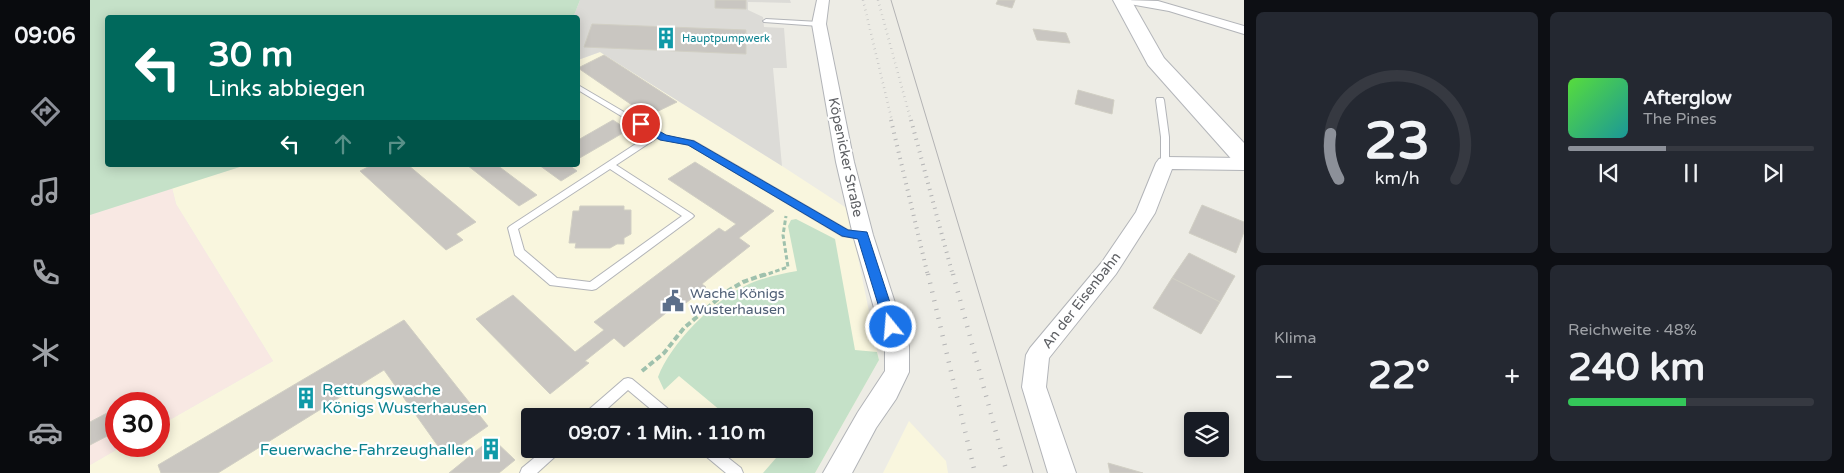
<!DOCTYPE html>
<html lang="de">
<meta charset="utf-8">
<style>
:root{--surface:#171b24;--page:#242831;--text:#f1f3f6;--muted:#9ea1a6;--line:#363941;--accent:#8c9099}
body{margin:0;font-family:"Varela Round",sans-serif;background:var(--page);color:var(--text);height:100vh;display:flex;flex-direction:column;font-size:19px;white-space:nowrap}
*{box-sizing:border-box;margin:0}
p{font-size:16px;color:var(--muted)}
.icon{flex:none;width:28px;height:28px;fill:none;stroke:currentColor;stroke-width:2;stroke-linecap:round;stroke-linejoin:round}
.map{position:relative;flex:1;overflow:hidden}
.details{display:flex;flex-direction:column;gap:12px;padding:12px;background:#0d0f14;width:600px}
.details>*{flex:none}
.top-card{position:absolute;left:15px;top:15px;width:475px;height:152px;border-radius:5px;box-shadow:0 2px 12px #0003;background:#00695c;color:#fff;overflow:hidden}
.controls{position:absolute;left:1094px;top:412px;display:grid;gap:10px}
.controls a{display:grid;place-items:center;width:45px;height:45px;border-radius:5px;background:var(--surface);box-shadow:0 2px 12px #0003;font-size:25px}
.speed{position:absolute;left:15px;top:392px;display:flex;gap:10px;font-size:25px;font-weight:700;text-align:center}
.speed>*{display:grid;place-content:center;width:65px;height:65px;border-radius:50%;background:var(--surface);box-shadow:0 2px 12px #0003;line-height:1}
.speed .limit{border:8px solid #d22;background:#fff;color:#111}
.pin{position:absolute;display:grid;place-items:center;width:42px;height:42px;color:#fff;margin:-21px;border:2px solid #fff;border-radius:50%;box-shadow:0 1px 5px #0007}
.me{position:absolute;width:55px;margin:-28px;rotate:343deg;stroke-linejoin:round;filter:drop-shadow(0 0 4px #0008)}
.turn{display:flex;align-items:center;gap:18px;height:105px;padding:0 20px;font-size:22px}
.turn .icon{width:65px;height:65px;stroke-width:2.5}
.turn b{display:block;font-size:35px;line-height:42px}
.lanes{display:flex;align-items:center;height:48px;padding:0 20px;background:#0003;justify-content:center;gap:25px;direction:ltr}
.lanes .off{opacity:.35}
.big{font-size:38px;font-weight:700;line-height:1.1}
.details .card{flex:1;display:flex;flex-direction:column;justify-content:center;gap:8px;min-width:0;padding:0 18px;border-radius:8px;background:var(--page)}
.details .dial{align-items:center;gap:0}
.dial svg{height:130px;overflow:visible;fill:none;stroke:var(--line);stroke-width:7;stroke-linecap:round;text-anchor:middle}
.dial text{fill:var(--text);stroke:none}
.song{display:flex;align-items:center;gap:15px}
.cover{width:60px;height:60px;border-radius:8px;background:linear-gradient(135deg,hsl(110 70% 55%),hsl(180 70% 35%))}
.played{height:5px;border-radius:2px;background:linear-gradient(90deg,var(--accent) 40%,var(--line) 40%)}
.keys{display:flex;justify-content:space-around;direction:ltr}
.heat{display:flex;justify-content:space-between;align-items:center;font-size:28px;direction:ltr}
.charge{height:8px;border-radius:4px;background:linear-gradient(90deg,#34c759 48%,var(--line) 0)}
.details .tiles{flex:1;display:grid;gap:12px;grid-template-columns:repeat(2,1fr)}
.trip{position:absolute;left:431px;top:408px;width:292px;height:50px;border-radius:5px;background:var(--surface);box-shadow:0 2px 12px #0003;font-weight:700;line-height:50px;text-align:center}
main{display:flex;flex:1;min-height:0}
.tab-bar{display:flex;flex-direction:column;width:90px;justify-content:space-around;align-items:center;background:#090b0e;color:var(--muted)}
.tab-bar .icon{width:35px;height:35px}
.tab-bar .active{color:var(--accent)}
.tab-bar b{font-size:22px;color:var(--text)}
.map>svg:first-child{display:block}
.commercial{fill:#f9f6de;fill-rule:evenodd}
.industrial{fill:#dcdbd7}
.medical{fill:#f8e8e3}
.green{fill:#c5e1c8}
.building{fill:#c9c6c1;stroke:#d1cfc4}
.lines{fill:none;stroke-linecap:round;stroke-linejoin:round}
.service-casing{stroke:#b2b4b8;stroke-width:2}
.minor-casing{stroke:#b2b4b8;stroke-width:2}
.secondary-casing{stroke:#b4b6ba;stroke-width:2}
.path-far1{stroke:#9fc1ad;stroke-width:3;stroke-dasharray:4.5 2.5;stroke-linecap:butt}
.path{stroke:#9fc1ad;stroke-width:4;stroke-dasharray:6 3;stroke-linecap:butt}
.service{fill:#fff;fill-rule:evenodd}
.minor{fill:#fff;fill-rule:evenodd}
.secondary{fill:#fff;fill-rule:evenodd}
.tram{stroke:#b3b3b4;stroke-width:1}
.rail-far2{stroke:#b3b3b4;stroke-width:2.5;stroke-dasharray:0.5 4.5;stroke-linecap:butt}
.rail-far1{stroke:#b3b3b4;stroke-width:4;stroke-dasharray:1 5.5;stroke-linecap:butt}
.rail{stroke:#b3b3b4;stroke-width:4.5;stroke-dasharray:1 8;stroke-linecap:butt}
.route{fill:#1a73e8;stroke:#114b97}
.labels{text-anchor:middle;stroke-width:4.5;stroke-linejoin:round;paint-order:stroke}
.far-culture-label{font-size:11px;fill:#0d838f;stroke:#fff;text-anchor:start}
.street-label{font-size:14px;fill:#5d5f63;stroke:#fff}
.service-label{font-size:14px;fill:#4e5e75;stroke:#fff;text-anchor:start}
.near-culture-label{font-size:16px;fill:#0d838f;stroke:#fff;text-anchor:start}
</style>
<main>
<nav class="tab-bar">
<b>09:06</b>
<svg class="icon active" aria-label="directions" viewBox="0 0 24 24"><path d="M12 3l9 9-9 9-9-9zM9 14v-3h6M13 9l2 2-2 2"/></svg>
<svg class="icon" aria-label="music" viewBox="0 0 24 24"><path d="M9 18V5l10-2v13"/><circle cx="6" cy="18" r="3"/><circle cx="16" cy="16" r="3"/></svg>
<svg class="icon" aria-label="phone" viewBox="0 0 24 24"><path d="M5 4h4l2 5-3 2q2 4 5 5l2-3 5 2v4C11 20 4 13 5 4z"/></svg>
<svg class="icon" aria-label="climate" viewBox="0 0 24 24"><path d="M12 3v18M4 7l16 10M4 17L20 7"/></svg>
<svg class="icon" aria-label="car" viewBox="0 0 24 24"><path d="M5 17H2v-5l4-1 3-4h7l3 4 3 1v5h-3M9 17h6M6 11h13"/><circle cx="7" cy="17" r="2"/><circle cx="17" cy="17" r="2"/></svg>
</nav>
<div class="map">
<svg width="1154" height="473" viewBox="0 0 1154 473">
<rect width="100%" height="100%" fill="#edece5"/>
<g class="commercial">
<path d="M510,52L692,166L758,209L789,360L725,473H0V465L33,446H69V426L183,361L86,204L82,188L156,165H488V60ZM440,416H715V449H440Z"/>
<path d="M819,421L856,461L858,473H793Z"/>
</g>
<path class="industrial" d="M490,0H700L701,3L658,2V10L673,17L674,27L694,28L697,68H683L692,166L510,52L488,60V18H483Z"/>
<path class="medical" d="M82,188L86,204L183,361L69,426V404H26V446H33L0,465V215Z"/>
<g class="green">
<path d="M0,0H490L483,18H18V165H156L0,215Z"/>
<path d="M706,219L745,239L765,350L787,352L789,360L725,473H673L686,458L676,449H715V416H637L589,376L574,390L568,377C581,343 622,302 655,286C671,278 690,274 707,271L698,226L701,220Z"/>
</g>
<g class="building">
<path d="M625,0H656V9L625,8Z"/>
<path d="M908,0H925L922,8L906,4Z"/>
<path d="M502,24L656,30V54L494,47Z"/>
<path d="M943,29L976,33L980,43L947,40Z"/>
<path d="M514,55L587,102L558,116L488,68Z"/>
<path d="M988,90L1024,100L1022,114L985,104Z"/>
<path d="M523,120L538,130L488,159V140Z"/>
<path d="M605,162L684,211L649,238L660,246L612,284L616,287L596,303L592,300L534,347L524,338L495,361L499,363L460,394L386,319L423,295L485,352L514,330L504,322L629,228L635,232L646,224L578,179Z"/>
<path d="M282,165H318L386,222L366,234L373,240L356,250L270,171Z"/>
<path d="M377,165H407L447,195L429,206Z"/>
<path d="M449,165H479L487,171L471,181Z"/>
<path d="M1112,205L1154,222V232L1146,253L1099,233Z"/>
<path d="M490,206H534V210H541V234L534,238V244H527L520,248H485L486,243H479L483,211H489Z"/>
<path d="M1099,253L1145,276L1130,302L1082,278Z"/>
<path d="M1082,278L1130,302L1111,334L1063,308Z"/>
<path d="M314,320L398,426L355,456L294,370L128,473H71L68,465Z"/>
<path d="M17,413L23,433L0,445V422Z"/>
<path d="M402,438L425,460L409,473H359Z"/>
<path d="M1018,463L1053,473H1020Z"/>
</g>
<g class="lines">
<g class="service-casing">
<g id="service">
<path d="M676,19L729,22L732,24L729,26L674,22L673,21Z"/>
<path d="M488,85L575,136L604,141L758,230L773,231L778,235L773,239L752,236L599,145L567,138L526,165L602,214L604,216L602,218L506,289L502,290L460,285L425,255L418,228L420,226L561,134L488,90ZM520,169L592,216L500,282L467,278L434,250L428,229Z"/>
<path d="M1067,98H1073L1074,100L1079,137V163L1075,166L1071,163V137L1066,100Z"/>
<path d="M538,378L542,379L582,412L584,416H569L538,390L509,416H494L496,412L534,379Z"/>
<path d="M455,449H471L469,453L447,473H430L432,468Z"/>
<path d="M611,449H627L651,468L653,473H636L612,453Z"/>
</g>
</g>
<g class="minor-casing">
<g id="minor">
<path d="M727,0H739L736,24L764,162L783,235L819,346V372L806,399L786,428L762,473H733L768,412L795,371V346L763,235L746,162L722,24Z"/>
<path d="M1033,0L1068,1L1154,26V34L1079,11L1034,3Z"/>
<path d="M1075,157L1154,158V170L1082,169L1065,213L1026,274L959,358L956,387L986,473H958L932,387L936,355L940,348L1012,262L1046,212L1066,163L1069,159Z"/>
</g>
</g>
<g class="secondary-casing">
<path id="secondary" d="M1023,0H1041L1074,58L1154,143V166L1145,163L1058,65Z"/>
</g>
<path class="path-far1" d="M672,276L698,267L693,235L696,216"/>
<path class="path" d="M552,371L574,353L594,328L636,292L653,282L676,274"/>
<use href="#service" class="service"/>
<use href="#minor" class="minor"/>
<use href="#secondary" class="secondary"/>
<path class="tram" d="M801,0L943,473"/>
<g class="rail-far2">
<path d="M773,0L802,121"/>
<path d="M788,0L821,121"/>
</g>
<g class="rail-far1">
<path d="M801,120L838,276"/>
<path d="M821,120L863,276"/>
</g>
<g class="rail">
<path d="M838,274L885,473"/>
<path d="M863,274L917,473"/>
</g>
</g>
<path class="route" d="M548,122H554L576,135L604,141L758,230L777,232L808,327L806,331L801,333L797,331L795,327L768,239L752,236L598,145L570,140L548,126Z"/>
<defs>
<g id="building-bare" transform="scale(1.725)"><path d="M-4-6H4V6H1V3H-1V6H-4ZM-2.5-4.3h1.7v1.8h-1.7ZM.8-4.3h1.7v1.8H.8ZM-2.5-1h1.7V.8h-1.7ZM.8-1h1.7V.8H.8Z" fill="#0f9aa8" stroke="#fff" stroke-width="2.5" paint-order="stroke"/></g>
<g id="civic-bare" transform="scale(1.725)"><path d="M-.6-6.5H3V-4.5H.6V-3L4-1V1h2V6H-6V1h2V-1L-.6-3ZM-1.2 2.5V6h2.4V2.5Z" fill="#5c6f8a" stroke="#fff" stroke-width="2.5" paint-order="stroke"/></g>
</defs>
<g fill-rule="evenodd">
<use href="#building-bare" x="576" y="38"/>
<use href="#civic-bare" x="583" y="301"/>
<use href="#building-bare" x="216" y="398"/>
<use href="#building-bare" x="401" y="449"/>
</g>
<g class="labels">
<g class="far-culture-label">
<text x="592" y="42">Hauptpumpwerk</text>
</g>
<g class="street-label">
<text transform="translate(756 157) rotate(78)" y="5">Köpenicker Straße</text>
<text transform="translate(991 300) rotate(-52)" y="5">An der Eisenbahn</text>
</g>
<g class="service-label">
<text x="600" y="298">Wache Königs<tspan x="600" dy="16">Wusterhausen</tspan></text>
</g>
<g class="near-culture-label">
<text x="232" y="395">Rettungswache<tspan x="232" dy="18">Königs Wusterhausen</tspan></text>
<text x="384" y="455" text-anchor="end">Feuerwache-Fahrzeughallen</text>
</g>
</g>
</svg>
<div class="controls">
<a><svg class="icon" aria-label="layers" viewBox="0 0 24 24"><path d="M12 4l9 5-9 5-9-5zM3 14l9 5 9-5"/></svg></a>
</div>
<div class="speed"><div class="limit">30</div></div>
<div class="pin" style="left:551px;top:124px;background:#d93025"><svg class="icon" aria-label="arrive" viewBox="0 0 24 24"><path d="M6 21V4h12l-3 4 3 4H6"/></svg></div>
<svg class="me" style="left:801px;top:327px" viewBox="-20 -20 40 40"><circle r="17" fill="#1a73e8" stroke="#fff" stroke-width="3"/><path d="M0-11L8 9 0 5-8 9z" fill="#fff"/></svg>
<div class="trip">09:07 · 1 Min. · 110 m</div>
<div class="top-card">
<div class="turn"><svg class="icon" aria-label="left" viewBox="0 0 24 24"><path d="M17 20v-9H6M10 6l-5 5 5 5"/></svg><div><b>30 m</b>Links abbiegen</div></div>
<div class="lanes"><svg class="icon" aria-label="left" viewBox="0 0 24 24"><path d="M17 20v-9H6M10 6l-5 5 5 5"/></svg><svg class="icon off" aria-label="ahead" viewBox="0 0 24 24"><path d="M12 20V5M6 11l6-6 6 6"/></svg><svg class="icon off" aria-label="right" viewBox="0 0 24 24"><path d="M7 20v-9h11M14 6l5 5-5 5"/></svg></div>
</div>
</div>
<section class="details">
<div class="tiles">
<div class="card dial"><svg viewBox="0 0 100 80">
<path d="M14 69A42 42 0 1 1 86 69"/>
<path d="M14 69A42 42 0 0 1 9 41" stroke="#8c9099"/>
<text x="50" y="56" font-size="32" font-weight="700">23</text>
<text x="50" y="72" font-size="11">km/h</text>
</svg></div>
<div class="card">
<div class="song"><i class="cover"></i><div><b>Afterglow</b><p>The Pines</p></div></div>
<div class="played"></div>
<div class="keys"><svg class="icon" aria-label="previous" viewBox="0 0 24 24"><path d="M18 5L8 12l10 7zM5 5v14"/></svg><svg class="icon" aria-label="pause" viewBox="0 0 24 24"><path d="M8 5v14M16 5v14"/></svg><svg class="icon" aria-label="next" viewBox="0 0 24 24"><path d="M6 5l10 7-10 7zM19 5v14"/></svg></div>
</div>
<div class="card"><p>Klima</p>
<div class="heat"><a>−</a><b class="big">22°</b><a>+</a></div>
</div>
<div class="card"><p>Reichweite · 48%</p><b class="big">240 km</b><div class="charge"></div></div>
</div>
</section>
</main>
